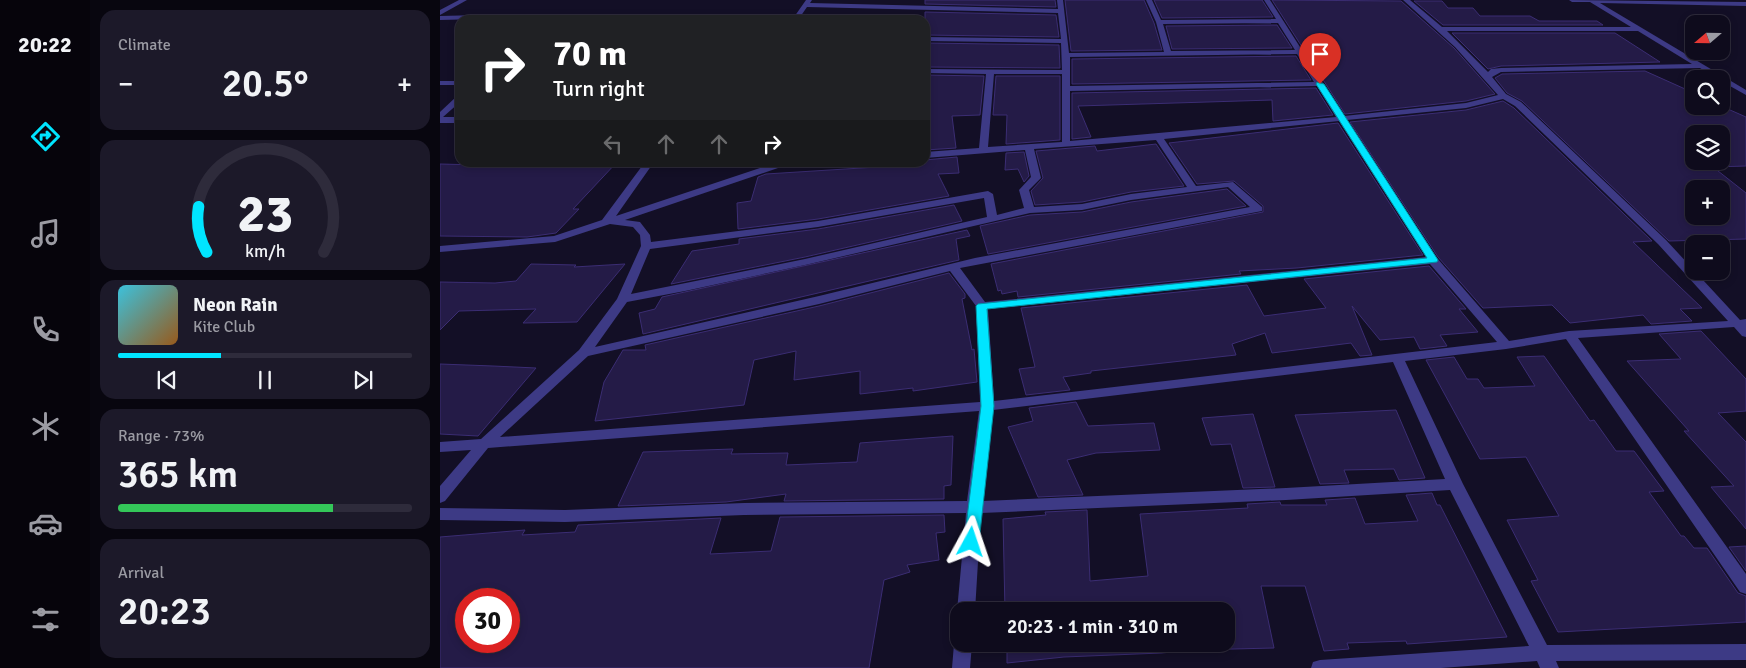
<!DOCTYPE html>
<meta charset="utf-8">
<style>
:root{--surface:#0e0b1c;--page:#1c1929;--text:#f1f3f6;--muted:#9b9ba3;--line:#2e2b3b;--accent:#00e5ff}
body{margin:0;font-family:Signika,sans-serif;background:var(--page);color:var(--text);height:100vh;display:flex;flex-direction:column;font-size:19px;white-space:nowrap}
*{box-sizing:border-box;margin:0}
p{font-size:16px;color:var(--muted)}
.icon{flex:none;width:28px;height:28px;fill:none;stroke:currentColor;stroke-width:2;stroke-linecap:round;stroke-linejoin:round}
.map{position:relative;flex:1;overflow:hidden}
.panel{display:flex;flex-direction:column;gap:10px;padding:10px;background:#08060f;width:350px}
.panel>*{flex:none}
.top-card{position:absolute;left:15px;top:15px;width:475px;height:152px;border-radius:15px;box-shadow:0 2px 8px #0003,0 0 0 1px var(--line);background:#202124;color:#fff;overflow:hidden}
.needle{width:32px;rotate:250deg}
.tools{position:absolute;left:1245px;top:15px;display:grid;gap:10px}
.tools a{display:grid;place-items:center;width:45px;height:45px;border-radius:10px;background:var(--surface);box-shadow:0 2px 8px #0003,0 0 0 1px var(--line);font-size:25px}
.speed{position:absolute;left:15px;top:588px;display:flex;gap:10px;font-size:25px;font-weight:700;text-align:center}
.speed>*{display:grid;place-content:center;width:65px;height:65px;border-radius:50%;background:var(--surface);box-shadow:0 2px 8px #0003,0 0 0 1px var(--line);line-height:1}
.speed .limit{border:8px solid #d22;background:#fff;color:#111}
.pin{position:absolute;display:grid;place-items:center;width:42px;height:42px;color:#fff;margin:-51px -21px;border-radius:50% 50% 50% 0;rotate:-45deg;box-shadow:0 0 5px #0007}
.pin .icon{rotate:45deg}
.me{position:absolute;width:55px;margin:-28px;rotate:5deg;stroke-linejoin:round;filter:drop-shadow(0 0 4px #0008)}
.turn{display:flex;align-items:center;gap:18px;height:105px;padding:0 15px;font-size:22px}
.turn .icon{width:65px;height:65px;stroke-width:2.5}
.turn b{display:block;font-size:35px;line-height:42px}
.lanes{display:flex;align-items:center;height:48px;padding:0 15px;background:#0003;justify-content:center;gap:25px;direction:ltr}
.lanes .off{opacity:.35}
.big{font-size:38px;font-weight:600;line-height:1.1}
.panel .card{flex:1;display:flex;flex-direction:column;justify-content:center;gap:8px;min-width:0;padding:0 18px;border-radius:15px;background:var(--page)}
.panel .dial{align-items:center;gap:0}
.dial svg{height:130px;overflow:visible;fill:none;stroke:var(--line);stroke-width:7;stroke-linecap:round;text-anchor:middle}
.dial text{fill:var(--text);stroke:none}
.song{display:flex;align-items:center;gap:15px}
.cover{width:60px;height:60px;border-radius:8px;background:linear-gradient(135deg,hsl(190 70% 55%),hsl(30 70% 35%))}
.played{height:5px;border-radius:2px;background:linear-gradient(90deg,var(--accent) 35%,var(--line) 35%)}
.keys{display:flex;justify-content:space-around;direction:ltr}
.heat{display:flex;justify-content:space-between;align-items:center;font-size:28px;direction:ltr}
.charge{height:8px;border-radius:4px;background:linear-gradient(90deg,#34c759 73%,var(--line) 0)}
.trip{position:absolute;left:510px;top:602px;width:285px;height:50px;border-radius:15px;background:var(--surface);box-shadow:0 2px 8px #0003,0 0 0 1px var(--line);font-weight:600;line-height:50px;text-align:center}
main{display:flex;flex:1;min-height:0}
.tabs{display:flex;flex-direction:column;width:90px;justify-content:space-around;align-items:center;background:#06040b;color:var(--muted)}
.tabs .icon{width:35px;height:35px}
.tabs .selected{color:var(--accent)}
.tabs b{font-size:22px;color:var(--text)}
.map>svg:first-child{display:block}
.building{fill:#241b47;stroke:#3b2d73;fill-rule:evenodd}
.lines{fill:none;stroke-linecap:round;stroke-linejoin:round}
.street{fill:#3d3a85;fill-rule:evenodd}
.route{fill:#00e5ff;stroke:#0095a6}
</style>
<main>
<nav class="tabs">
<b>20:22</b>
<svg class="icon selected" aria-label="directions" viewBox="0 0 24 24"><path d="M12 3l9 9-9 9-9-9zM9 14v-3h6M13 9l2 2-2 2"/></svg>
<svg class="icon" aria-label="music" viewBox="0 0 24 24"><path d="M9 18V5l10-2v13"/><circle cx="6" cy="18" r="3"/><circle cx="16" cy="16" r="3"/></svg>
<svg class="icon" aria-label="phone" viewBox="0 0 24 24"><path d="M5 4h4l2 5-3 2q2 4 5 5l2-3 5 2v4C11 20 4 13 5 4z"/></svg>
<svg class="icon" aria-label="climate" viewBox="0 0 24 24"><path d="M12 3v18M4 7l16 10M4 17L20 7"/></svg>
<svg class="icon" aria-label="car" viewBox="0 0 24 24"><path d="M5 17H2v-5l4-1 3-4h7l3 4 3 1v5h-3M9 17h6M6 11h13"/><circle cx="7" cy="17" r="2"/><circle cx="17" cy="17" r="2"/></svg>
<svg class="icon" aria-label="filters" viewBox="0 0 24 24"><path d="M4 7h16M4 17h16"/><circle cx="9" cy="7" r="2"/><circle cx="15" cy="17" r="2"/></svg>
</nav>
<section class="panel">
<div class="card"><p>Climate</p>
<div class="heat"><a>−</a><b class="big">20.5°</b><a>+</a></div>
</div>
<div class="card dial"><svg viewBox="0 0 100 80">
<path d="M14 69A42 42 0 1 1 86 69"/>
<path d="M14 69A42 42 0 0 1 9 41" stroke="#00e5ff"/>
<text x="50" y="56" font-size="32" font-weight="700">23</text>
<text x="50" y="72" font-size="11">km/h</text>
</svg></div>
<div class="card">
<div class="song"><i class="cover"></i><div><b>Neon Rain</b><p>Kite Club</p></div></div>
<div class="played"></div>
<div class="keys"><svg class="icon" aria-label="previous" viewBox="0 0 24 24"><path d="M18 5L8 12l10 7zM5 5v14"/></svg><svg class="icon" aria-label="pause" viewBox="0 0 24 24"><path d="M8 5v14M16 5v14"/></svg><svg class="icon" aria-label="next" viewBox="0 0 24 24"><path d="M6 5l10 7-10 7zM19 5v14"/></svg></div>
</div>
<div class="card"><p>Range · 73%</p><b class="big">365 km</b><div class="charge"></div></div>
<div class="card"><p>Arrival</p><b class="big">20:23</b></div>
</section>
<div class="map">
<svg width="1306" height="668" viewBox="0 0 1306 668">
<rect width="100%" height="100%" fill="#130f26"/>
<g class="building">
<path d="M485,0H615L616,7L485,4Z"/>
<path d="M625,0H704L714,23L722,50L631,51Z"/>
<path d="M714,0H822L833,17L722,18Z"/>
<path d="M832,0L961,1L1014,48L1055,94L1026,101L905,114Z"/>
<path d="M974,1H1002L1008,8H1033L1040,16H1090L1099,21H1157L1163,25H1003Z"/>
<path d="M485,12L616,15L619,37L485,35Z"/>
<path d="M837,25L852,48L732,49L726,26Z"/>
<path d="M1012,33H1175L1220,62L1061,66L1048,69Z"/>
<path d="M485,43L619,45L620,68L485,67Z"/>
<path d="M856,56L871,80L632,84V59Z"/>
<path d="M1205,71L1254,93V106H1281L1306,117V166L1273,167L1306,193V239L1229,241L1082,101L1067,93L1055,78L1062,74ZM1254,134H1281V161H1254ZM1254,189H1281V216H1254Z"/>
<path d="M485,75L544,76L540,115L512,116L516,148L485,150Z"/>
<path d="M556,76H620V140L566,144L567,115H553Z"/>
<path d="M876,88L893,115L833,121L832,100L638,106L651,137L632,139V93Z"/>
<path d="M1063,101L1074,108L1212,241L1193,242L1262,308L1240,309L1252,321L1211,324L1203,315L1130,323L1112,305L1043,308L998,257L910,122L1026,110Z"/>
<path d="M898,123L983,255L857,268L799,271L801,274L578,297L577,291L562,294L561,290L558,291L551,264L823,212V206L794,181L757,184L729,143Z"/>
<path d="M716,144L744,186L691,192L642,202L595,205L591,191L603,178L596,151L655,146L657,151Z"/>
<path d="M584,152L589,176L584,182L578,169L565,170L566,153Z"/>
<path d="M517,157L519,173L498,174L509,196L378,219L298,229L297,203L311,201L318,177L326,174L485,164V160Z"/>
<path d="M80,162H177L133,209H139L116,233L87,237L0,236V164L76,166Z"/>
<path d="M787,189L806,206L548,254L540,226L590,215L642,212L691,202Z"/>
<path d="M514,205L522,221L365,257L231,284L252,251L299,244V239L378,229Z"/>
<path d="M527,230L530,236L516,239L519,260L203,334L199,313L215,309L222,297Z"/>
<path d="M91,264L136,265L134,267L185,264L137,322L83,323L96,309L19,311L0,330V282L55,283L76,281Z"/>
<path d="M989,266L1026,309H1019L1038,332L1000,335L1007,346L980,349L974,337L940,340L912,306L932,355L920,356L911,343L832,353L825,333L792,344L796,355L651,371V373L623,377L630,390L586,395L579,369L595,367L581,308L807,285L824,316L886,308L864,279Z"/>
<path d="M509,273L525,294V298L522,299L532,350L534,349L537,382L473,391V388L420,394V371L354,380L356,351L314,360L304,405L155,421L164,382L183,350H206L205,345L379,306Z"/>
<path d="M1261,331L1306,379V411L1278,413L1306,442V529L1271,487L1294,486L1244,431H1249L1187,361L1241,359L1219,334Z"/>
<path d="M1104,356L1150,421L1154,420L1176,451H1194L1224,491L1209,492L1241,536H1244L1254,548H1267L1298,593L1306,596V622L1118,632L1091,581L1098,580L1067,520L1119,516L1086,457L1040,459L986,360L1014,357L1027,379H1038L1044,388L1095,386L1077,357Z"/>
<path d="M0,364L53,366L96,368L38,436L0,434Z"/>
<path d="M636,402L648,426L714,423L720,450L656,453L627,460L643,495L598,497L568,427L593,421L589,408Z"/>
<path d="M956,410L985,478L959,480L954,469L904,470L909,483L880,484L855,415Z"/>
<path d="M813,414L835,487L803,488L791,444L771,445L762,418Z"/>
<path d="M513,436L511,485L504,486V499L344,501L346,494L286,502L178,506L203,452L293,449L291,454L348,453L346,465L417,462L420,443Z"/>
<path d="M992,493L997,505H1000L1067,637L967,644L966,641L907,643L909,649L884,651L865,586H821L834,648L753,650L721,653L624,657L567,663V644H786V611H565L563,519L606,515L605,512L647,510L650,581L708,576L700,514L808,508L807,504L840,502L841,505H887L885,500L915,498L925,524L978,521L966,495Z"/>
<path d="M504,515L505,532L496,533L499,560L467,565L470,572L444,580L429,668H0V537L85,530L82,535L135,532L138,525L281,518L270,554L331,551L340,517ZM26,599H69V641H26Z"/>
<path d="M1306,546V571L1289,547Z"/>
</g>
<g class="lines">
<g class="street">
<path d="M19,0H27L0,15V10Z"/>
<path d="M366,0H372L370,3L618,9L617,0H623L629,53L724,52L716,22L706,0H712L721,20L836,19L824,0H830L904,116L1026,103L1058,95L1015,47L963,0H970L1002,27H1191L1150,2H1132L1129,0L1306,2V6L1160,3L1306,90V95L1281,81V79H1277L1260,68L1061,72L1052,77L1066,94L1081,102L1226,240L1300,320L1306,319V337L1302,336L1294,327L1138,338L1306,574V594L1300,592L1126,339L1066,349L965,361L1023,484L1107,645L1306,644V660L1116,661L1119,668H1100L1097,661L1001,668H871L873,662L880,660L1089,646L1010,490L846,500L541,513L535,611H519V614L517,611L526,513L304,515L125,522L0,520V508L125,510L304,503L527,501L539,411L48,448L5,501L0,503V486L31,450L0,452V442L41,439L139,350L177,299L201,246L200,235L193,227L170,224L115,242L0,252V246L114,236L162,220L205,162H214L176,216L323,167L289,165L285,162H376L372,165L338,168L185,220L200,222L210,235L211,242L378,221L548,191L553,194L557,215L584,208L579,190L591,177L585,150L485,158V152L539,148L546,74L485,73V69L622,70L621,43L485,41V37L621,39L618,13L367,7L358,20H352ZM838,23L855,50L731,51L723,24ZM1007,31H1198L1252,64L1061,68L1051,69L1048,72ZM857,54L874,82L630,86V57ZM554,74H622V142L548,147ZM877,86L896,117L630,141V91ZM1063,99L1075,106L1218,244L1288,321L1129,331L1069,341L997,258L907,120L1026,108ZM899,121L986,257L545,302L520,268L822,211V207L793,182L756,186L724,139ZM716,140L747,187L691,194L642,204L594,207L589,190L601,178L594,149ZM788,187L810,207L535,258L379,296L155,347L187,302L245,291L365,265L590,213L642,210L691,200ZM544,198L547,217L365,259L191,294L210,249L378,227ZM990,264L1057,342L554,401L548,309ZM510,271L536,306L540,402L60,437L148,356L379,304ZM953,362L1005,479L846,488L543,501L553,410Z"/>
<path d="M84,14L172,18L175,20L84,18L0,20V16Z"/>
<rect x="0" y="81" width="20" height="4"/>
<path d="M17,96H20V102L3,117H20V123H0V112Z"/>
<path d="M517,638H519V644H532L530,668H512L514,644Z"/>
</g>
</g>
<path class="route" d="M877,82L884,84L998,260L997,262L547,309L554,406L539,542L536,546L531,547L526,546L524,542L541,406L536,306L538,304L987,258L876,84Z"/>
</svg>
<div class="tools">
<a><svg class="needle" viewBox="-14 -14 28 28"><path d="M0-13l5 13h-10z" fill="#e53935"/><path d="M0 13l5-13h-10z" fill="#9b9ba3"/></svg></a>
<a><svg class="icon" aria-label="search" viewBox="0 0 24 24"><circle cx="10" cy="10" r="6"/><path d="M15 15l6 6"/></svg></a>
<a><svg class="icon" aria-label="layers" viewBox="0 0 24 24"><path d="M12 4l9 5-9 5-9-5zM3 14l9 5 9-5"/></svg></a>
<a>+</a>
<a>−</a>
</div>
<div class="speed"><div class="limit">30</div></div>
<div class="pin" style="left:880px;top:84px;background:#d93025"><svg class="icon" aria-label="arrive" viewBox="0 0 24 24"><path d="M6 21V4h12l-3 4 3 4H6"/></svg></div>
<svg class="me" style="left:531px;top:542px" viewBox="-20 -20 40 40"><path d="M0-17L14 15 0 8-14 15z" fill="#00e5ff" stroke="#fff" stroke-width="4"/></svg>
<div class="trip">20:23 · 1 min · 310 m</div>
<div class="top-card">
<div class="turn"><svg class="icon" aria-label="right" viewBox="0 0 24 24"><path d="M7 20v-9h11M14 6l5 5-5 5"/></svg><div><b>70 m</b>Turn right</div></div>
<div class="lanes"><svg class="icon off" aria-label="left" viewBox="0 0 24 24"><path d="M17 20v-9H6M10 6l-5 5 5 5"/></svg><svg class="icon off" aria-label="ahead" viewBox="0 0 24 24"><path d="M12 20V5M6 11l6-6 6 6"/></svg><svg class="icon off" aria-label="ahead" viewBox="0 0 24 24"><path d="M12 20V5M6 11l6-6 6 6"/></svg><svg class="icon" aria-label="right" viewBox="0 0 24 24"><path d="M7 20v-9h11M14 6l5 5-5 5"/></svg></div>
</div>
</div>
</main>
